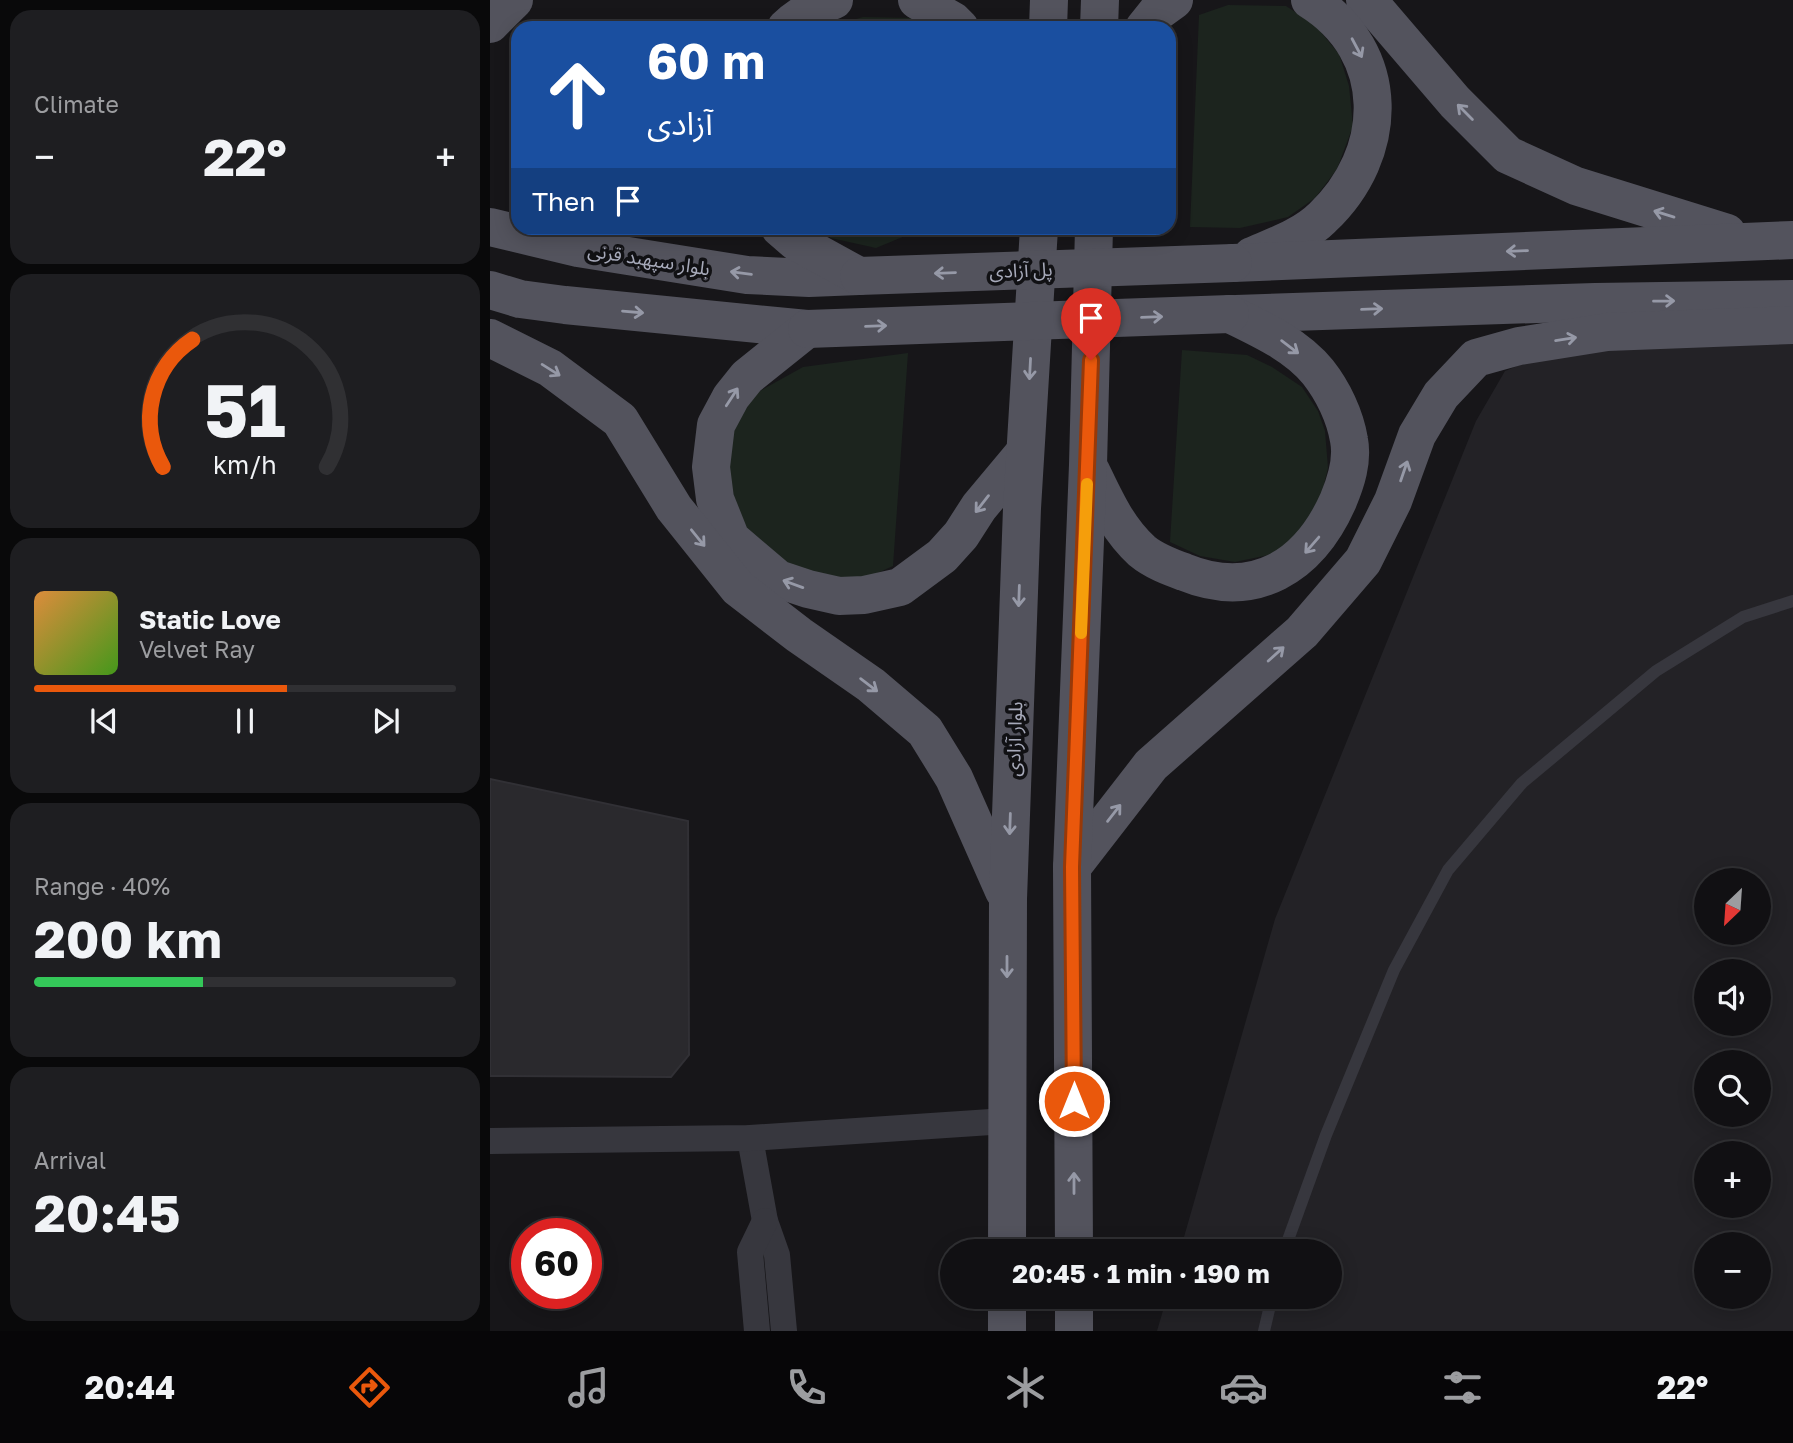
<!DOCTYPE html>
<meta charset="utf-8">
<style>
:root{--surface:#111013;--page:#1e1e21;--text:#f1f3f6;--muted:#9c9da0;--line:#303033;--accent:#ea580c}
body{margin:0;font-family:"Golos Text","Noto Sans Arabic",sans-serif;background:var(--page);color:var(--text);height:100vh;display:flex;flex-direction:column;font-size:26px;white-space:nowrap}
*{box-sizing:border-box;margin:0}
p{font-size:23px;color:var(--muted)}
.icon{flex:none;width:38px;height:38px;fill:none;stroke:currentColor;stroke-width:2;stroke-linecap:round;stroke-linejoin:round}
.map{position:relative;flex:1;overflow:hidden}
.sheet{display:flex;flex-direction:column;gap:10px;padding:10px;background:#09090a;width:490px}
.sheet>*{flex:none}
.guide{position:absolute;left:21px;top:21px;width:665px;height:214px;border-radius:21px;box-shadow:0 4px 18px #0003,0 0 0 2px var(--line);background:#1a4fa0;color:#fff;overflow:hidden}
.needle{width:46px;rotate:205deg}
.tools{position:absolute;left:1204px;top:868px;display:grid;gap:14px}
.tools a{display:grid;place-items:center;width:77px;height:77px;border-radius:50%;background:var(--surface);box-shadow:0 4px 18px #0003,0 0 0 2px var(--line);font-size:35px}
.speed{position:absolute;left:21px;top:1218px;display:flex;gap:14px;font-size:35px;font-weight:700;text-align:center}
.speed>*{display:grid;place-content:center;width:91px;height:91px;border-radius:50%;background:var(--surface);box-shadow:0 4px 18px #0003,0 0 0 2px var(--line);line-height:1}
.speed .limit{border:10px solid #d22;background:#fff;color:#111}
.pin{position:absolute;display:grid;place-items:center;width:60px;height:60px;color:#fff;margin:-72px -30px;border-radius:50% 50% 50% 0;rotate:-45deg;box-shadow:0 0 7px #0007}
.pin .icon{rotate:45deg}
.me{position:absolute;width:77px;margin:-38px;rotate:0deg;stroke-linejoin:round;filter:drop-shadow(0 0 5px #0008)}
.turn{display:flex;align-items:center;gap:24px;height:147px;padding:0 21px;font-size:32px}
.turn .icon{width:91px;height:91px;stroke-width:2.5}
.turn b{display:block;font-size:49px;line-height:60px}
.then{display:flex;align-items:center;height:66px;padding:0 21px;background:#0003;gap:14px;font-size:26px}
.big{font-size:52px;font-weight:700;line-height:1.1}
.sheet .widget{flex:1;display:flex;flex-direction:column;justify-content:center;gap:10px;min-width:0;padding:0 24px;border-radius:21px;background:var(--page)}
.sheet .dial{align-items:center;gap:0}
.dial svg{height:182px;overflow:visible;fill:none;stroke:var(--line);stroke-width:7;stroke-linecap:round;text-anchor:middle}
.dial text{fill:var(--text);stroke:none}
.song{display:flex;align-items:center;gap:21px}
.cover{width:84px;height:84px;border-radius:10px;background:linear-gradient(135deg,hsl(30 70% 55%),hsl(100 70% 35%))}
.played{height:7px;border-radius:4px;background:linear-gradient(90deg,var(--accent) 60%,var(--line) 60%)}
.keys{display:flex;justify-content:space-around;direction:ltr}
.heat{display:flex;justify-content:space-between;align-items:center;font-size:38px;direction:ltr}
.charge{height:10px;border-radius:5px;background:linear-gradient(90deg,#34c759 40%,var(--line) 0)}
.trip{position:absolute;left:450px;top:1239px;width:402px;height:70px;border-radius:35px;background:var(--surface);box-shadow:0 4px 18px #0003,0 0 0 2px var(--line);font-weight:700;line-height:70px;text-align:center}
.dock{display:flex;height:112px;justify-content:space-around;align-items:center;background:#070608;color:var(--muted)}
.dock .icon{width:49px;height:49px}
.dock .current{color:var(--accent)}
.dock b{font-size:32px;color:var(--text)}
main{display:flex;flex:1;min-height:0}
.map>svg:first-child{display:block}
.built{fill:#232226;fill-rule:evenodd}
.green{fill:#1c241e}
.building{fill:#2a292d;stroke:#313035;stroke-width:2}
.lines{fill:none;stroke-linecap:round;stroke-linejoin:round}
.service{stroke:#37373e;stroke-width:12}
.minor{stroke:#37373e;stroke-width:26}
.primary{stroke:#53535d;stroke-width:38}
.primary-bridge{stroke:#53535d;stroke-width:38}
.oneway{stroke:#9699a7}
.route-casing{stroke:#983908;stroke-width:18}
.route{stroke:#ea580c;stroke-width:12}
.slow{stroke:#f59e0b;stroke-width:12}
.labels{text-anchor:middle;stroke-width:7;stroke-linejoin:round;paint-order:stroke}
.street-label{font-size:19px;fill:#a7aaba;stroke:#111114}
</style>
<main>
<section class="sheet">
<div class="widget"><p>Climate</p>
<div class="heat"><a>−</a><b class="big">22°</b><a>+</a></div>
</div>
<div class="widget dial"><svg viewBox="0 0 100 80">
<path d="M14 69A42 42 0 1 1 86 69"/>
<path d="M14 69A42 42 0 0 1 27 13" stroke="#ea580c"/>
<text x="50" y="56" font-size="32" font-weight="700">51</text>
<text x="50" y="72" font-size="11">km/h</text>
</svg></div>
<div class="widget">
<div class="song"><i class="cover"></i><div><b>Static Love</b><p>Velvet Ray</p></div></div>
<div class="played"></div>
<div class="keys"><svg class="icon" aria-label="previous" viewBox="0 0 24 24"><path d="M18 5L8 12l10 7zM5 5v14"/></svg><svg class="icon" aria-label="pause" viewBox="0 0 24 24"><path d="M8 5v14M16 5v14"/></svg><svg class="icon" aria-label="next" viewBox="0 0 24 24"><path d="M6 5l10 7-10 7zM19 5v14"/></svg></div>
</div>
<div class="widget"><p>Range · 40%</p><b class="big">200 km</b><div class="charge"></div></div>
<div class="widget"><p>Arrival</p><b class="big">20:45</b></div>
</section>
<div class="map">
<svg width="1303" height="1331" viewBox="0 0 1303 1331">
<rect width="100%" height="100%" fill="#171619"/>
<path class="built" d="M1303,342V1331H667L677,1297H840V1251H690L785,919L986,421L1015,371L1068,349ZM1216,880H1269V933H1216ZM1216,971H1269V1024H1216ZM1216,1062H1269V1115H1216ZM1216,1153H1269V1206H1216ZM1216,1244H1269V1297H1216Z"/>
<g class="green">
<path d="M738,5L796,6L825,25L849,54L859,86L863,126L847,169L825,198L798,217L750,228L700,227L709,15Z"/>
<path d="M373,17L425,18L437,28H334Z"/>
<path d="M324,228H427V231L386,248L341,238Z"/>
<path d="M692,350L757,355L782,367L812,387L828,411L835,431L838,468L829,505L810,532L788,553L745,562L710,556L680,542Z"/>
<path d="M418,353L403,566L381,576L352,581L317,575L274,549L253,530L242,509L234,455L246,422L268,392L313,367Z"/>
</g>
<path class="building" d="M0,779L198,821L199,1055L181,1077L0,1076Z"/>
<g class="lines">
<g class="service">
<path d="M794,1251L836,1135L904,970L958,870L1032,783L1166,671L1253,617L1303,601"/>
<path d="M774,1331L782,1297"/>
</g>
<g class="minor">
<path d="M260,1138L275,1221L287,1255L294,1331"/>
<path d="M0,1141L260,1138L516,1121"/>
<path d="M267,1331L260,1252L275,1221"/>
</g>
<g class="primary">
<path d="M427,0L463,21L470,28"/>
<path d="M875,0L887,11L965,102L1018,155L1086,186L1237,233"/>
<path d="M0,24L24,0"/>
<path d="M296,28C309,15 327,6 344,0"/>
<path d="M558,28L559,0"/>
<path d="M609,28L610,0"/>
<path d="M654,28L666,13L684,0"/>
<path d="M0,227L88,248L257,275L319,278L369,276"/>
<path d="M290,228L305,241L367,275"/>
<path d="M762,256C785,246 814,236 832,218C900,154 903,52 820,0"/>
<path d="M743,263L1303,240"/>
<path d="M0,290L30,299L75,305L317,329"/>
<path d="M746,314L1105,302L1303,299"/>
<path d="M317,329L257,377L241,397L226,425L221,467L225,499L241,539L288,579L318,589L349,596L374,595L410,587L452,556L471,535L489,507L535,452"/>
<path d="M0,338L60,368L130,420L184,508L248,588L309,635L381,685L435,731L464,778L514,891"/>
<path d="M601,471C615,500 627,528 652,551C664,561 680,567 694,572C765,601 819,566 848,501C856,482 863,461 859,440C855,416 843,391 828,372C806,345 771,329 740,314"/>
<path d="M582,867L661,765L812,632L873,561L903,501L927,435L951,395L986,358L1029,346L1117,332L1303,325"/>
<path d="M517,1251L518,899L532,508L549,228"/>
<path d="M584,1251L582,867L598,465L604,228"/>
<path d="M517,1297V1331"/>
<path d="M584,1297V1331"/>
</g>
<g class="primary-bridge">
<path d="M369,276L743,263"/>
<path d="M317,329L740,314"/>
</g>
</g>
<defs><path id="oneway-shaft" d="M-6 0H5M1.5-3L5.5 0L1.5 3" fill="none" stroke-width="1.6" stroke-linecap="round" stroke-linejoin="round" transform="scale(1.75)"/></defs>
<g class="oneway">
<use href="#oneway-shaft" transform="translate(867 48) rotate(62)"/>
<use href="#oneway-shaft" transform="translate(975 112) rotate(-135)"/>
<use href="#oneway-shaft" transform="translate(1174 214) rotate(-163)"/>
<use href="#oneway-shaft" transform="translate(1027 251) rotate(178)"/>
<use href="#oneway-shaft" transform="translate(251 273) rotate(-173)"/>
<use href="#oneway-shaft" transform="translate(455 273) rotate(178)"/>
<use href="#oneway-shaft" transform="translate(1174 301) rotate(-1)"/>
<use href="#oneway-shaft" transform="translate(882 309) rotate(-2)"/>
<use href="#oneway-shaft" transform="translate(143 312) rotate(5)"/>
<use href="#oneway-shaft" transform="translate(662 317) rotate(-2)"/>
<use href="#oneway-shaft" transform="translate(386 326) rotate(-2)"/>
<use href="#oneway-shaft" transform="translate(1076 339) rotate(-9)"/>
<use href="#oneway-shaft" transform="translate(800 347) rotate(37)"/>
<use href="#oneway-shaft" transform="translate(540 369) rotate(93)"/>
<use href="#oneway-shaft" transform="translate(61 370) rotate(32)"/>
<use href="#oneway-shaft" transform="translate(242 397) rotate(-57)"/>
<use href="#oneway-shaft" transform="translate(914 471) rotate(-71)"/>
<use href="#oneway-shaft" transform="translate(492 504) rotate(128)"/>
<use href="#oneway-shaft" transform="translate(208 538) rotate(51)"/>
<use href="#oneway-shaft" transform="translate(822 545) rotate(131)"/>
<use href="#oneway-shaft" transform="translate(303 584) rotate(-160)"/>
<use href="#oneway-shaft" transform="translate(529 596) rotate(92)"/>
<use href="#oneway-shaft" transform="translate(786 654) rotate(-42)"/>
<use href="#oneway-shaft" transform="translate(379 685) rotate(37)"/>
<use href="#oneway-shaft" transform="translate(624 813) rotate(-52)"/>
<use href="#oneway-shaft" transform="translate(520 824) rotate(92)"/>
<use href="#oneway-shaft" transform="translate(517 967) rotate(90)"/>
<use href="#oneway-shaft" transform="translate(584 1183) rotate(-90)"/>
</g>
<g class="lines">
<g class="route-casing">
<path id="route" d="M584,1101L582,867L601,360"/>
</g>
<use href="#route" class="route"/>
<path class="slow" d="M591,633L597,484"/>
</g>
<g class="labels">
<g class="street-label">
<text transform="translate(159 259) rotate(9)" y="7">بلوار سپهبد قرنی</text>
<text transform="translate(531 270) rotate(-2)" y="7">پل آزادی</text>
<text transform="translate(524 739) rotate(-88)" y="7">بلوار آزادی</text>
</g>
</g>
</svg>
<div class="tools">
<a><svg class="needle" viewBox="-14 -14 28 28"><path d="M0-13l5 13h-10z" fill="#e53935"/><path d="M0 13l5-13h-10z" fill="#9c9da0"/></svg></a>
<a><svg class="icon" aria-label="sound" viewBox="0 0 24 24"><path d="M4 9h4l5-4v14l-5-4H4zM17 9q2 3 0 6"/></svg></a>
<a><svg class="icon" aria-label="search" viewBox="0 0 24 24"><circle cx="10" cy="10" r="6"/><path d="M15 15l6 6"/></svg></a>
<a>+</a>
<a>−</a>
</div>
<div class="speed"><div class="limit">60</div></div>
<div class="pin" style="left:601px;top:360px;background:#d93025"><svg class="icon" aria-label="arrive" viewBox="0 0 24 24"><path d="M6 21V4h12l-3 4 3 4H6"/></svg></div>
<svg class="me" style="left:584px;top:1101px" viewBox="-20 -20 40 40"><circle r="17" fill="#ea580c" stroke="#fff" stroke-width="3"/><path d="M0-11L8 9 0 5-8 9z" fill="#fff"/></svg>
<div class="trip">20:45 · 1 min · 190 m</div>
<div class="guide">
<div class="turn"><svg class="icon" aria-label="ahead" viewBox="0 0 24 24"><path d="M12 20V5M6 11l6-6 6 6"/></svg><div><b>60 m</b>آزادی</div></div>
<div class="then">Then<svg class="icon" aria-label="arrive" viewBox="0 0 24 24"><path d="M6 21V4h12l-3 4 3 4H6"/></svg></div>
</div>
</div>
</main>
<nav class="dock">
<b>20:44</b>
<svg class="icon current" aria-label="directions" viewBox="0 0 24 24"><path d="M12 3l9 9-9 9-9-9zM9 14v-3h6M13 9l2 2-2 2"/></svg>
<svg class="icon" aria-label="music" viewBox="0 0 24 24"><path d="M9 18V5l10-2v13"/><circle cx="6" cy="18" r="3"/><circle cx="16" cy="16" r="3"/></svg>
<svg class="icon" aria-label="phone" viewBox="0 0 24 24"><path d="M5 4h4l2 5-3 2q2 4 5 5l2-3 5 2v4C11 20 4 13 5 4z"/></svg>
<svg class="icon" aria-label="climate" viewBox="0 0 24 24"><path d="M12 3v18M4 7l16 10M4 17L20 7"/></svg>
<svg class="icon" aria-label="car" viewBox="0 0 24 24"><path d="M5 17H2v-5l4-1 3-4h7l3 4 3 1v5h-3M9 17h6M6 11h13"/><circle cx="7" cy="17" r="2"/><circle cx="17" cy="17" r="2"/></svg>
<svg class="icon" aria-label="filters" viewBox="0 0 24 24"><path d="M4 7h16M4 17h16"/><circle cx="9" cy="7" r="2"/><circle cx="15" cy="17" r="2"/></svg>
<b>22°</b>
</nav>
